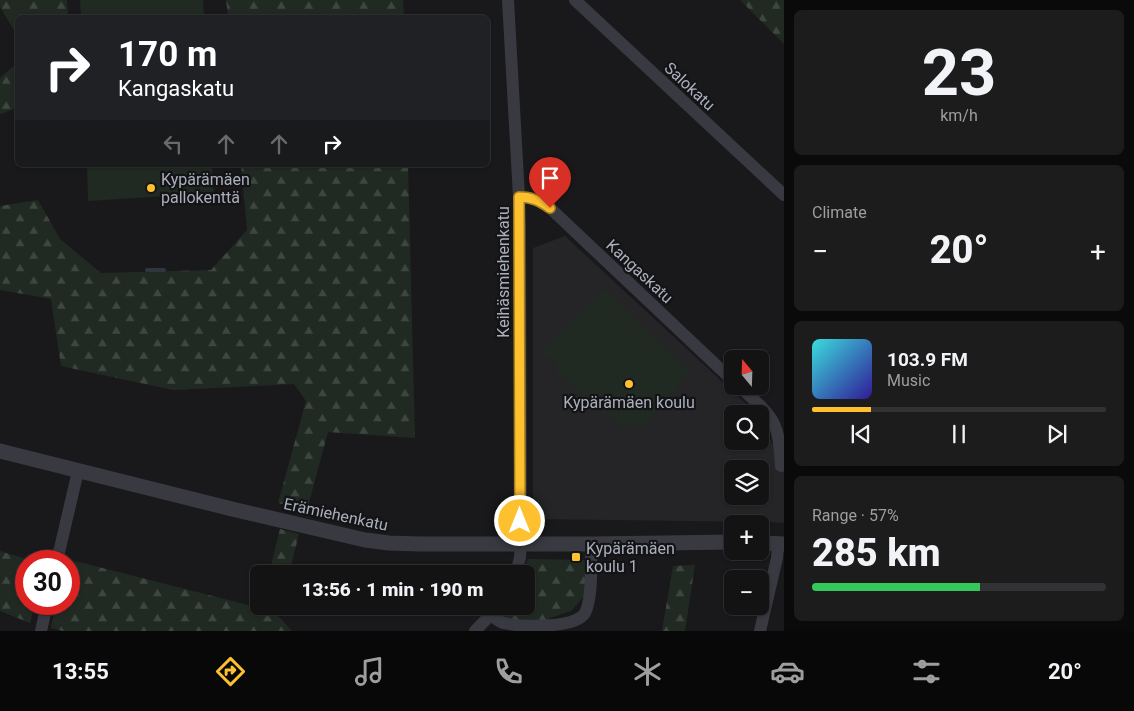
<!DOCTYPE html>
<meta charset="utf-8">
<style>
:root{--surface:#131314;--page:#1c1c1d;--text:#f1f3f6;--muted:#9d9ea0;--line:#323234;--accent:#fdc02e}
body{margin:0;font-family:Roboto,sans-serif;background:var(--page);color:var(--text);height:100vh;display:flex;flex-direction:column;font-size:19px;white-space:nowrap}
*{box-sizing:border-box;margin:0}
p{font-size:16px;color:var(--muted)}
.icon{flex:none;width:28px;height:28px;fill:none;stroke:currentColor;stroke-width:2;stroke-linecap:round;stroke-linejoin:round}
.map{position:relative;flex:1;overflow:hidden}
.drawer{display:flex;flex-direction:column;gap:10px;padding:10px;background:#0a0a0b;width:350px}
.drawer>*{flex:none}
.top-card{position:absolute;left:15px;top:15px;width:475px;height:152px;border-radius:8px;box-shadow:0 1px 4px #0004,0 0 0 1px var(--line);background:#202124;color:#fff;overflow:hidden}
.needle{width:32px;rotate:341deg}
.fabs{position:absolute;left:724px;top:350px;display:grid;gap:10px}
.fabs a{display:grid;place-items:center;width:45px;height:45px;border-radius:8px;background:var(--surface);box-shadow:0 1px 4px #0004,0 0 0 1px var(--line);font-size:25px}
.speed{position:absolute;left:15px;top:550px;display:flex;gap:10px;font-size:25px;font-weight:700;text-align:center}
.speed>*{display:grid;place-content:center;width:65px;height:65px;border-radius:50%;background:var(--surface);box-shadow:0 1px 4px #0004,0 0 0 1px var(--line);line-height:1}
.speed .limit{border:8px solid #d22;background:#fff;color:#111}
.pin{position:absolute;display:grid;place-items:center;width:42px;height:42px;color:#fff;margin:-51px -21px;border-radius:50% 50% 50% 0;rotate:-45deg;box-shadow:0 0 5px #0007}
.pin .icon{rotate:45deg}
.me{position:absolute;width:55px;margin:-28px;rotate:0deg;stroke-linejoin:round;filter:drop-shadow(0 0 4px #0008)}
.turn{display:flex;align-items:center;gap:18px;height:105px;padding:0 20px;font-size:22px}
.turn .icon{width:65px;height:65px;stroke-width:2.5}
.turn b{display:block;font-size:35px;line-height:42px}
.lanes{display:flex;align-items:center;height:48px;padding:0 20px;background:#0003;justify-content:center;gap:25px;direction:ltr}
.lanes .off{opacity:.35}
.big{font-size:38px;font-weight:800;line-height:1.1}
.drawer .widget{flex:1;display:flex;flex-direction:column;justify-content:center;gap:8px;min-width:0;padding:0 18px;border-radius:8px;background:var(--page)}
.drawer .dial{align-items:center;gap:0}
.dial b{font-size:65px;line-height:1}
.song{display:flex;align-items:center;gap:15px}
.cover{width:60px;height:60px;border-radius:8px;background:linear-gradient(135deg,hsl(180 70% 55%),hsl(250 70% 35%))}
.played{height:5px;border-radius:2px;background:linear-gradient(90deg,var(--accent) 20%,var(--line) 20%)}
.keys{display:flex;justify-content:space-around;direction:ltr}
.heat{display:flex;justify-content:space-between;align-items:center;font-size:28px;direction:ltr}
.charge{height:8px;border-radius:4px;background:linear-gradient(90deg,#34c759 57%,var(--line) 0)}
.trip{position:absolute;left:250px;top:565px;width:285px;height:50px;border-radius:8px;background:var(--surface);box-shadow:0 1px 4px #0004,0 0 0 1px var(--line);font-weight:800;line-height:50px;text-align:center}
.tabs{display:flex;height:80px;justify-content:space-around;align-items:center;background:#080808;color:var(--muted)}
.tabs .icon{width:35px;height:35px}
.tabs .active{color:var(--accent)}
.tabs b{font-size:22px;color:var(--text)}
main{display:flex;flex:1;min-height:0}
.map>svg:first-child{display:block}
.built{fill:#252528;fill-rule:evenodd}
.green{fill:#202a22}
.forest{fill:url(#forest-firs)}
.lines{fill:none;stroke-linecap:round;stroke-linejoin:round}
.stream{stroke:#2e3740;stroke-width:4}
.minor{stroke:#393a41;stroke-width:12}
.tertiary{stroke:#393a41;stroke-width:15}
.route-casing{stroke:#a47d1e;stroke-width:12}
.route{stroke:#fdc02e;stroke-width:9}
.poi-dot{fill:#fdc02e;stroke:#141416;stroke-width:2}
.labels{text-anchor:middle;stroke-width:4.5;stroke-linejoin:round;paint-order:stroke}
.street-label{font-size:16px;fill:#aaafbc;stroke:#141416}
.poi-label{font-size:16px;fill:#aaafbc;stroke:#141416;text-anchor:start}
</style>
<main>
<div class="map">
<svg width="784" height="631" viewBox="0 0 784 631">
<defs>
<pattern id="forest-firs" width="22" height="20" patternUnits="userSpaceOnUse" patternTransform="scale(1.25)"><rect width="22" height="20" fill="#202a22"/><path d="M5 1l3.5 6h-7zM16 11l3.5 6h-7z" fill="#3e4640"/></pattern>
</defs>
<rect width="100%" height="100%" fill="#19191b"/>
<path class="built" d="M565,236L757,414H732V441H760V417L762,419L772,444L784,446V523L771,522L533,519V248ZM732,469H760V496H732Z"/>
<g class="green">
<path d="M80,0H203L204,17H81Z"/>
<path d="M87,165H212L214,193L88,201Z"/>
<path d="M603,289L690,371L646,425L622,426L584,397L555,371L557,361L548,357L543,349Z"/>
</g>
<g class="forest">
<path d="M0,0H67L68,17L18,18L17,35L0,7Z"/>
<path d="M226,0H403L404,17H228Z"/>
<path d="M740,0H784V44Z"/>
<path d="M17,63V108L0,114V78Z"/>
<path d="M241,165H408L415,438L328,432L307,510L278,503L306,401L294,384L173,390L61,366L51,299L0,290V206L38,200L60,239L101,273L211,270L247,230Z"/>
<path d="M280,529L299,534L289,574H269Z"/>
<path d="M0,551L33,561H26V604H35L30,623L0,611Z"/>
<path d="M67,559L260,608L261,606H280L278,616L292,631H63L51,628L56,604H69V561H66Z"/>
<path d="M528,559L587,560L585,595L571,611L550,618L547,622L506,619L501,611L504,606H526V574H521Z"/>
<path d="M695,565L685,631H662L673,566Z"/>
</g>
<g class="lines">
<path class="stream" d="M147,270H164"/>
<g class="minor">
<path d="M508,0L519,197L520,225L521,544L520,557L516,574"/>
<path d="M575,0L784,195"/>
<path d="M519,197C532,197 540,201 550,208L732,380"/>
<path d="M739,386C750,397 768,410 774,424C780,436 780,452 781,466"/>
<path d="M57,561L78,471"/>
<path d="M491,615C495,618 499,622 504,623C520,627 575,629 585,613C593,598 591,561 591,544"/>
<path d="M41,631L47,604"/>
<path d="M475,631L499,606"/>
<path d="M760,631L777,558L778,544"/>
</g>
<g class="tertiary">
<path d="M0,451L232,509L365,540L389,543L420,544H591L732,542"/>
<path d="M760,543L784,544"/>
</g>
</g>
<g class="lines">
<g class="route-casing">
<path id="route" d="M520,521L519,197C532,197 540,201 550,208"/>
</g>
<use href="#route" class="route"/>
</g>
<g class="poi-dot">
<circle cx="151" cy="188" r="5"/>
<circle cx="629" cy="384" r="5"/>
<rect x="571" y="552" width="10" height="10" rx="2.5"/>
</g>
<g class="labels">
<g class="street-label">
<text transform="translate(690 86) rotate(43)" y="6">Salokatu</text>
<text transform="translate(640 271) rotate(43)" y="6">Kangaskatu</text>
<text transform="translate(503 272) rotate(-90)" y="6">Keihäsmiehenkatu</text>
<text transform="translate(336 514) rotate(12)" y="6">Erämiehenkatu</text>
</g>
<g class="poi-label">
<text x="161" y="185">Kypärämäen<tspan x="161" dy="18">pallokenttä</tspan></text>
<text x="629" y="408" text-anchor="middle">Kypärämäen koulu</text>
<text x="586" y="554">Kypärämäen<tspan x="586" dy="18">koulu 1</tspan></text>
</g>
</g>
</svg>
<div class="fabs">
<a><svg class="needle" viewBox="-14 -14 28 28"><path d="M0-13l5 13h-10z" fill="#e53935"/><path d="M0 13l5-13h-10z" fill="#9d9ea0"/></svg></a>
<a><svg class="icon" aria-label="search" viewBox="0 0 24 24"><circle cx="10" cy="10" r="6"/><path d="M15 15l6 6"/></svg></a>
<a><svg class="icon" aria-label="layers" viewBox="0 0 24 24"><path d="M12 4l9 5-9 5-9-5zM3 14l9 5 9-5"/></svg></a>
<a>+</a>
<a>−</a>
</div>
<div class="speed"><div class="limit">30</div></div>
<div class="pin" style="left:550px;top:208px;background:#d93025"><svg class="icon" aria-label="arrive" viewBox="0 0 24 24"><path d="M6 21V4h12l-3 4 3 4H6"/></svg></div>
<svg class="me" style="left:520px;top:521px" viewBox="-20 -20 40 40"><circle r="17" fill="#fdc02e" stroke="#fff" stroke-width="3"/><path d="M0-11L8 9 0 5-8 9z" fill="#fff"/></svg>
<div class="trip">13:56 · 1 min · 190 m</div>
<div class="top-card">
<div class="turn"><svg class="icon" aria-label="right" viewBox="0 0 24 24"><path d="M7 20v-9h11M14 6l5 5-5 5"/></svg><div><b>170 m</b>Kangaskatu</div></div>
<div class="lanes"><svg class="icon off" aria-label="left" viewBox="0 0 24 24"><path d="M17 20v-9H6M10 6l-5 5 5 5"/></svg><svg class="icon off" aria-label="ahead" viewBox="0 0 24 24"><path d="M12 20V5M6 11l6-6 6 6"/></svg><svg class="icon off" aria-label="ahead" viewBox="0 0 24 24"><path d="M12 20V5M6 11l6-6 6 6"/></svg><svg class="icon" aria-label="right" viewBox="0 0 24 24"><path d="M7 20v-9h11M14 6l5 5-5 5"/></svg></div>
</div>
</div>
<section class="drawer">
<div class="widget dial"><b>23</b><p>km/h</p></div>
<div class="widget"><p>Climate</p>
<div class="heat"><a>−</a><b class="big">20°</b><a>+</a></div>
</div>
<div class="widget">
<div class="song"><i class="cover"></i><div><b>103.9 FM</b><p>Music</p></div></div>
<div class="played"></div>
<div class="keys"><svg class="icon" aria-label="previous" viewBox="0 0 24 24"><path d="M18 5L8 12l10 7zM5 5v14"/></svg><svg class="icon" aria-label="pause" viewBox="0 0 24 24"><path d="M8 5v14M16 5v14"/></svg><svg class="icon" aria-label="next" viewBox="0 0 24 24"><path d="M6 5l10 7-10 7zM19 5v14"/></svg></div>
</div>
<div class="widget"><p>Range · 57%</p><b class="big">285 km</b><div class="charge"></div></div>
</section>
</main>
<nav class="tabs">
<b>13:55</b>
<svg class="icon active" aria-label="directions" viewBox="0 0 24 24"><path d="M12 3l9 9-9 9-9-9zM9 14v-3h6M13 9l2 2-2 2"/></svg>
<svg class="icon" aria-label="music" viewBox="0 0 24 24"><path d="M9 18V5l10-2v13"/><circle cx="6" cy="18" r="3"/><circle cx="16" cy="16" r="3"/></svg>
<svg class="icon" aria-label="phone" viewBox="0 0 24 24"><path d="M5 4h4l2 5-3 2q2 4 5 5l2-3 5 2v4C11 20 4 13 5 4z"/></svg>
<svg class="icon" aria-label="climate" viewBox="0 0 24 24"><path d="M12 3v18M4 7l16 10M4 17L20 7"/></svg>
<svg class="icon" aria-label="car" viewBox="0 0 24 24"><path d="M5 17H2v-5l4-1 3-4h7l3 4 3 1v5h-3M9 17h6M6 11h13"/><circle cx="7" cy="17" r="2"/><circle cx="17" cy="17" r="2"/></svg>
<svg class="icon" aria-label="filters" viewBox="0 0 24 24"><path d="M4 7h16M4 17h16"/><circle cx="9" cy="7" r="2"/><circle cx="15" cy="17" r="2"/></svg>
<b>20°</b>
</nav>
